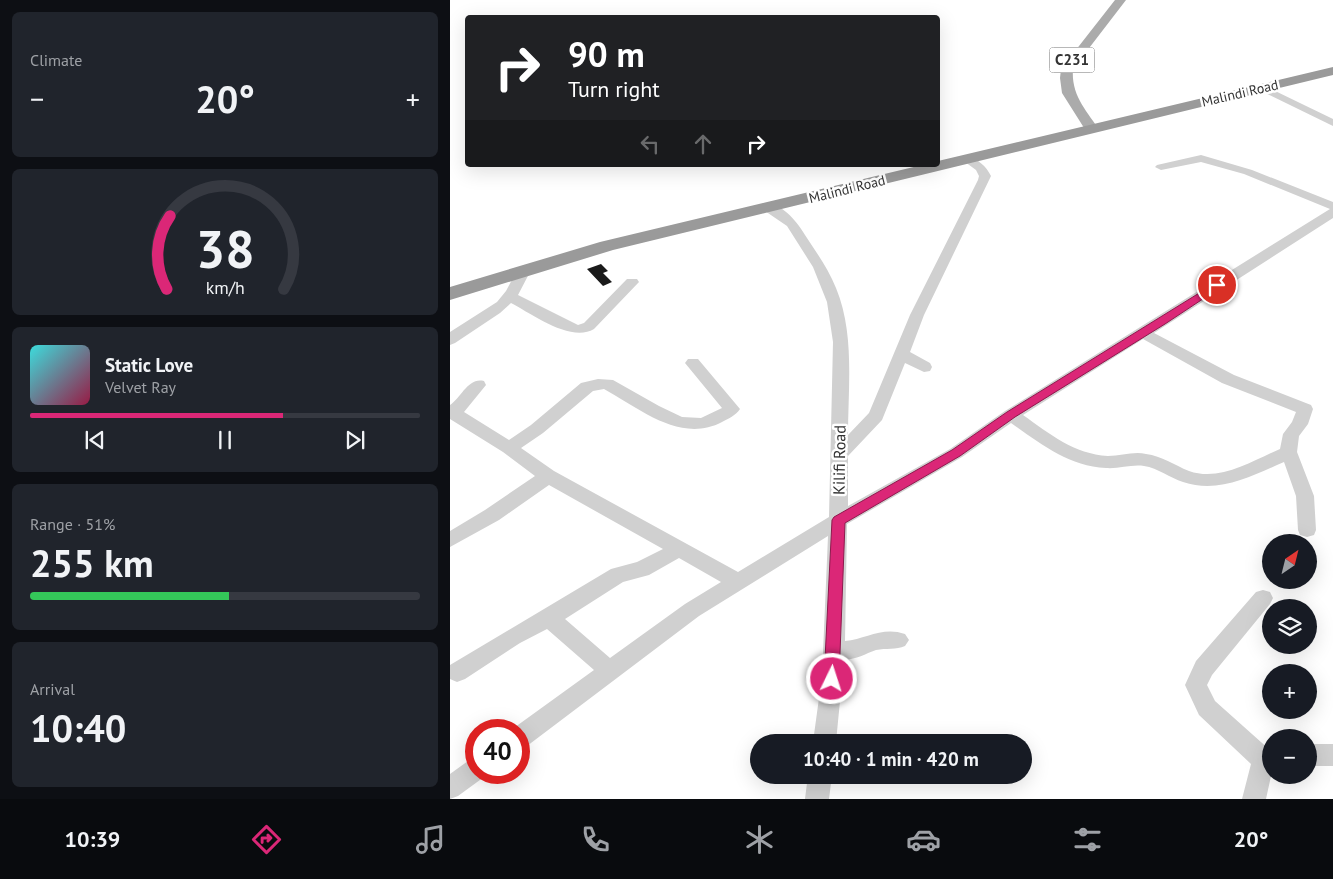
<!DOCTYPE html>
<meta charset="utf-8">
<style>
:root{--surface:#171b24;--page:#20242c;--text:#f1f3f6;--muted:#9ea1a6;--line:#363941;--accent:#db2777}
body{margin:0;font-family:"PT Sans",sans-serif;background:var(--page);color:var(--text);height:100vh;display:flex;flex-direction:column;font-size:19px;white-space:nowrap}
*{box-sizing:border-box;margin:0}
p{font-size:16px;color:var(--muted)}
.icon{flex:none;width:28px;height:28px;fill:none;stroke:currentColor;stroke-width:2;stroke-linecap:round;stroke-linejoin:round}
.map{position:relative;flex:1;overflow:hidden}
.panel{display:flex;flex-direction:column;gap:12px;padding:12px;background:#0d0f14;width:450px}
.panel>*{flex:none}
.hud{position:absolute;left:15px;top:15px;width:475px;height:152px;border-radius:5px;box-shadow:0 5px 20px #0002;background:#202124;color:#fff;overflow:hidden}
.needle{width:32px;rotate:35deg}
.buttons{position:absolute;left:812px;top:534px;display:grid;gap:10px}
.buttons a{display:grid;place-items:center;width:55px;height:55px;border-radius:50%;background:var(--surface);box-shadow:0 5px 20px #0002;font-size:25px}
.speed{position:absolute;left:15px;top:719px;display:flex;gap:10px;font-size:25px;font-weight:700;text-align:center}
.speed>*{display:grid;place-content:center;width:65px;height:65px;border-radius:50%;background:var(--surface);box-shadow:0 5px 20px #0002;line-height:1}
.speed .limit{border:8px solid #d22;background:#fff;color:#111}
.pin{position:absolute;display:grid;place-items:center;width:42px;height:42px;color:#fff;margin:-21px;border:2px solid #fff;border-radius:50%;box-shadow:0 1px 5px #0007}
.me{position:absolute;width:55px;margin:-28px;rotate:4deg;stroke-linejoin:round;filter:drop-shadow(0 0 4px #0008)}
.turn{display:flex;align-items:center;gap:18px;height:105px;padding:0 20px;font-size:22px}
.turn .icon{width:65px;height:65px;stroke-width:2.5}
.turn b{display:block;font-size:35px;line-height:42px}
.lanes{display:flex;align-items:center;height:48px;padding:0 20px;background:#0003;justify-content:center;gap:25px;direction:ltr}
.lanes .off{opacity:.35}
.big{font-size:38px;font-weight:800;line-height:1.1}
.panel .widget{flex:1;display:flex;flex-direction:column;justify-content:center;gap:8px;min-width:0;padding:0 18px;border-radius:8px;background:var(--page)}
.panel .dial{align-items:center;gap:0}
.dial svg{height:130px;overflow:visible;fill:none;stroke:var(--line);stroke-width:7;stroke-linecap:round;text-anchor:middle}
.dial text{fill:var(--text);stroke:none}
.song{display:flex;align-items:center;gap:15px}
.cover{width:60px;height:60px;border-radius:8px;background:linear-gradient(135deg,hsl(180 70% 55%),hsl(340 70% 35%))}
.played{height:5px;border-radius:2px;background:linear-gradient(90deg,var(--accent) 65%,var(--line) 65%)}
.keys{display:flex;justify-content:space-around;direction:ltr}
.heat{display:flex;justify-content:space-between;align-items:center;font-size:28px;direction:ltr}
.charge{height:8px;border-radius:4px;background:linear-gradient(90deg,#34c759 51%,var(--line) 0)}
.trip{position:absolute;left:300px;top:734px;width:282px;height:50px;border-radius:25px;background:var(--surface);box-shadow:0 5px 20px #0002;font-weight:800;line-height:50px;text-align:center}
.menu{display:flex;height:80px;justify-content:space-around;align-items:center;background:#090b0e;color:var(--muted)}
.menu .icon{width:35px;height:35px}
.menu .active{color:var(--accent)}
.menu b{font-size:22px;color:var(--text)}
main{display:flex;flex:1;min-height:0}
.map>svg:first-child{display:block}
.building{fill:#1a1a1a}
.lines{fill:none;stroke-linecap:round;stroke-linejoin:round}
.minor{fill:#d0d0d0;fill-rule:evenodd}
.major{fill:#ababab;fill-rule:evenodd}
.highway{fill:#9a9a9a;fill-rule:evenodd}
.route{fill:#db2777;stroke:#8e194d}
.labels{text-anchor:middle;stroke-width:5;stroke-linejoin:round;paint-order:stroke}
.far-street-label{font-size:14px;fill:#333;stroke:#fff}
.shield{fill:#fff;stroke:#707070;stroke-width:1}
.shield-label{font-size:15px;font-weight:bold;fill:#333}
.street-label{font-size:16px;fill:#333;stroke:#fff}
</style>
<main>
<section class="panel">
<div class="widget"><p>Climate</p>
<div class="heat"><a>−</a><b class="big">20°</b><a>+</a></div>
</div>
<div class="widget dial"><svg viewBox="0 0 100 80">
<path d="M14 69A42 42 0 1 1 86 69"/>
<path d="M14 69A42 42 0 0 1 16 24" stroke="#db2777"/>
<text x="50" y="56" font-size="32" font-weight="700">38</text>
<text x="50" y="72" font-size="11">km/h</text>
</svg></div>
<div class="widget">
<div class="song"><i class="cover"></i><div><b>Static Love</b><p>Velvet Ray</p></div></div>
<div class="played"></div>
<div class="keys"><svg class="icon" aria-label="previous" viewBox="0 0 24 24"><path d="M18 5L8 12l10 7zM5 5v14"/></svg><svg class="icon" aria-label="pause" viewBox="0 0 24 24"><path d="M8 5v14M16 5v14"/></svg><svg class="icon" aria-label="next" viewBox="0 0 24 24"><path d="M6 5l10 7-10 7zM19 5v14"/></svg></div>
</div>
<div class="widget"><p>Range · 51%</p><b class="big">255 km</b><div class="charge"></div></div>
<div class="widget"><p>Arrival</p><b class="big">10:40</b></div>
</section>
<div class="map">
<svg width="883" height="799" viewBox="0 0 883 799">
<rect width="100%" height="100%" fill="#fff"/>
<path class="building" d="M151,264L158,271L153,273L162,282L153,286L137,269Z"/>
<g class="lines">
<g class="minor">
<path d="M813,85L883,119V126L809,90L808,88Z"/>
<path d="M751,155L802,170L883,202V218L704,333L784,375L861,405L863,409L858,424L849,436L847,452L864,496L866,530L864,535L857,537L850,535L848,530L846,496L834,462C802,476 769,494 733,482C720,478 708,468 694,466C682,464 669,469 656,468C618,466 591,444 561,423L512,457L397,524L395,641C416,639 433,626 455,634L459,640L455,646C446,650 436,648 426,650C415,654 407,659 394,660L386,742H363L372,676L378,536L249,616L77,746L69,749V730H61L144,670L97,629L70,643L15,679L7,682L0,679V665L161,569L187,562L213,549L99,485L49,520L0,547V531L35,510L85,476L53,452L0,419V405C11,398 18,377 34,381L36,385L14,412L59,440L81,425L131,383L148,379L163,380L209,406L232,417L251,418L272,408L235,363L238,359H248L290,409C286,415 278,419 272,422C230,444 189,408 154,389L143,391L93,433L71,448L104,471L288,572L379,517L383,342L377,302L363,267L337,226L315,211L313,208L315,205C331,201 348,223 355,235C366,252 378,268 386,288C405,334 398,387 398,435L419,413L460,315L528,180L529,176L526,170L511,159L517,156C528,159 536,166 541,176L474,315L460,352L480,363L482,367L480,371L474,372L455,363L432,420L398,456V506L500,449L555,411L880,209L794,174L751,162L711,170L705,167L707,165ZM693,339L772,383L846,412L842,422L833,434L830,449C802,461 770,482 739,471C724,465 712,456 696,454C684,451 671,456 658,456C624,454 600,434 573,415ZM229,558L271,582L235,604L160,658L115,619L173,582L199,575Z"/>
<path d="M74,266L81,270L68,295L128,325L134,323L177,279H187L189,282L144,329C121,343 82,314 61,303L50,313L5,343L0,345V332L47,302L56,291L69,267Z"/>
<path d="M813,590L820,592L823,598L820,604L762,675L757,685L765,701L821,751V775H824L821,776L816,799H792L801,764L749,715L735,685L746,661L806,592Z"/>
<rect x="859" y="744" width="24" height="22"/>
<path d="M26,758V772H36L34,777L8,796L0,799V774L18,761Z"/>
<path d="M358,775H382L379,799H355Z"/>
</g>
<path class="major" d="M665,0H676L623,69C621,94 635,109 648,128L646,131H636L612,93L610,78L611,69Z"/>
<path class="highway" d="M883,67V75L163,250L0,300V287L150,242L472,165H488V161Z"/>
</g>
<path class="route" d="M767,282L771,283V287L715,324L565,417L510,456L395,523L389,679L387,684L382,686L376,684L374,679L382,520L384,517L502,450L557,412Z"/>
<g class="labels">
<g class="far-street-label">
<text transform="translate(790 93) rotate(-13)" y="5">Malindi Road</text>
<text transform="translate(397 189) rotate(-14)" y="5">Malindi Road</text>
</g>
<rect class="shield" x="599.5" y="47.5" width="45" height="25" rx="4"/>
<g class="shield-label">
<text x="622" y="65">C231</text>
</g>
<g class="street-label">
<text transform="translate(389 460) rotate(-89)" y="6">Kilifi Road</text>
</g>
</g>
</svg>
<div class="buttons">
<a><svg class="needle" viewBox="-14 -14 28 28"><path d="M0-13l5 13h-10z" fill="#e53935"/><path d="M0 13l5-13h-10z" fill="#9ea1a6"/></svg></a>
<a><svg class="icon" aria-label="layers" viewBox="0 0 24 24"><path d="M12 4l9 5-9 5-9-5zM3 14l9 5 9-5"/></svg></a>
<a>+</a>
<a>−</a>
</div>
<div class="speed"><div class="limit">40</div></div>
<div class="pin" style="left:767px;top:285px;background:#d93025"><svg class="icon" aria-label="arrive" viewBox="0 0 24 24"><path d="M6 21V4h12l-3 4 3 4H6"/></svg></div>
<svg class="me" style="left:382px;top:679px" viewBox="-20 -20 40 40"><circle r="17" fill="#db2777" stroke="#fff" stroke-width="3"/><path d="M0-11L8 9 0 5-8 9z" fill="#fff"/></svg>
<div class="trip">10:40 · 1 min · 420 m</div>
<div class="hud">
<div class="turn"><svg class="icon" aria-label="right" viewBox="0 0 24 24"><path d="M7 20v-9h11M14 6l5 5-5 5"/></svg><div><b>90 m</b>Turn right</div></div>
<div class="lanes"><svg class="icon off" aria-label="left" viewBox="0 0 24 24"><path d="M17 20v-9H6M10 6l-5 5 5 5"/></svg><svg class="icon off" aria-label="ahead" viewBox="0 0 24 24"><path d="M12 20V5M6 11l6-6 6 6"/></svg><svg class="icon" aria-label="right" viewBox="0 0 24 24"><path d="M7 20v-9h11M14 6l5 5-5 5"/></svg></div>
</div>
</div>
</main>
<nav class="menu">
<b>10:39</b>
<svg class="icon active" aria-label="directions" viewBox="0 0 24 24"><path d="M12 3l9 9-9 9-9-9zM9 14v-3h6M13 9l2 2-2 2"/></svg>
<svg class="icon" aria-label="music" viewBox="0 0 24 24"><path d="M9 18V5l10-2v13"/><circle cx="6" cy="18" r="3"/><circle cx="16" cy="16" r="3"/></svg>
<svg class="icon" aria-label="phone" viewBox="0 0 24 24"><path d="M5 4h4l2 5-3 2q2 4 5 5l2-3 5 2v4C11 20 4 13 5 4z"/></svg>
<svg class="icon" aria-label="climate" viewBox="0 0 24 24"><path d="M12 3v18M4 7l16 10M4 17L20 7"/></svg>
<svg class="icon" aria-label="car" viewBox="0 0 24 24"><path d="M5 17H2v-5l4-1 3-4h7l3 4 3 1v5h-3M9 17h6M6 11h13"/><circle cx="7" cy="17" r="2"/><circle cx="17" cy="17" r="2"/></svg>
<svg class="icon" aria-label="filters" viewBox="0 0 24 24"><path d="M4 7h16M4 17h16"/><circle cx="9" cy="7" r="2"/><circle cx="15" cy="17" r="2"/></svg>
<b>20°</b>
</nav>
